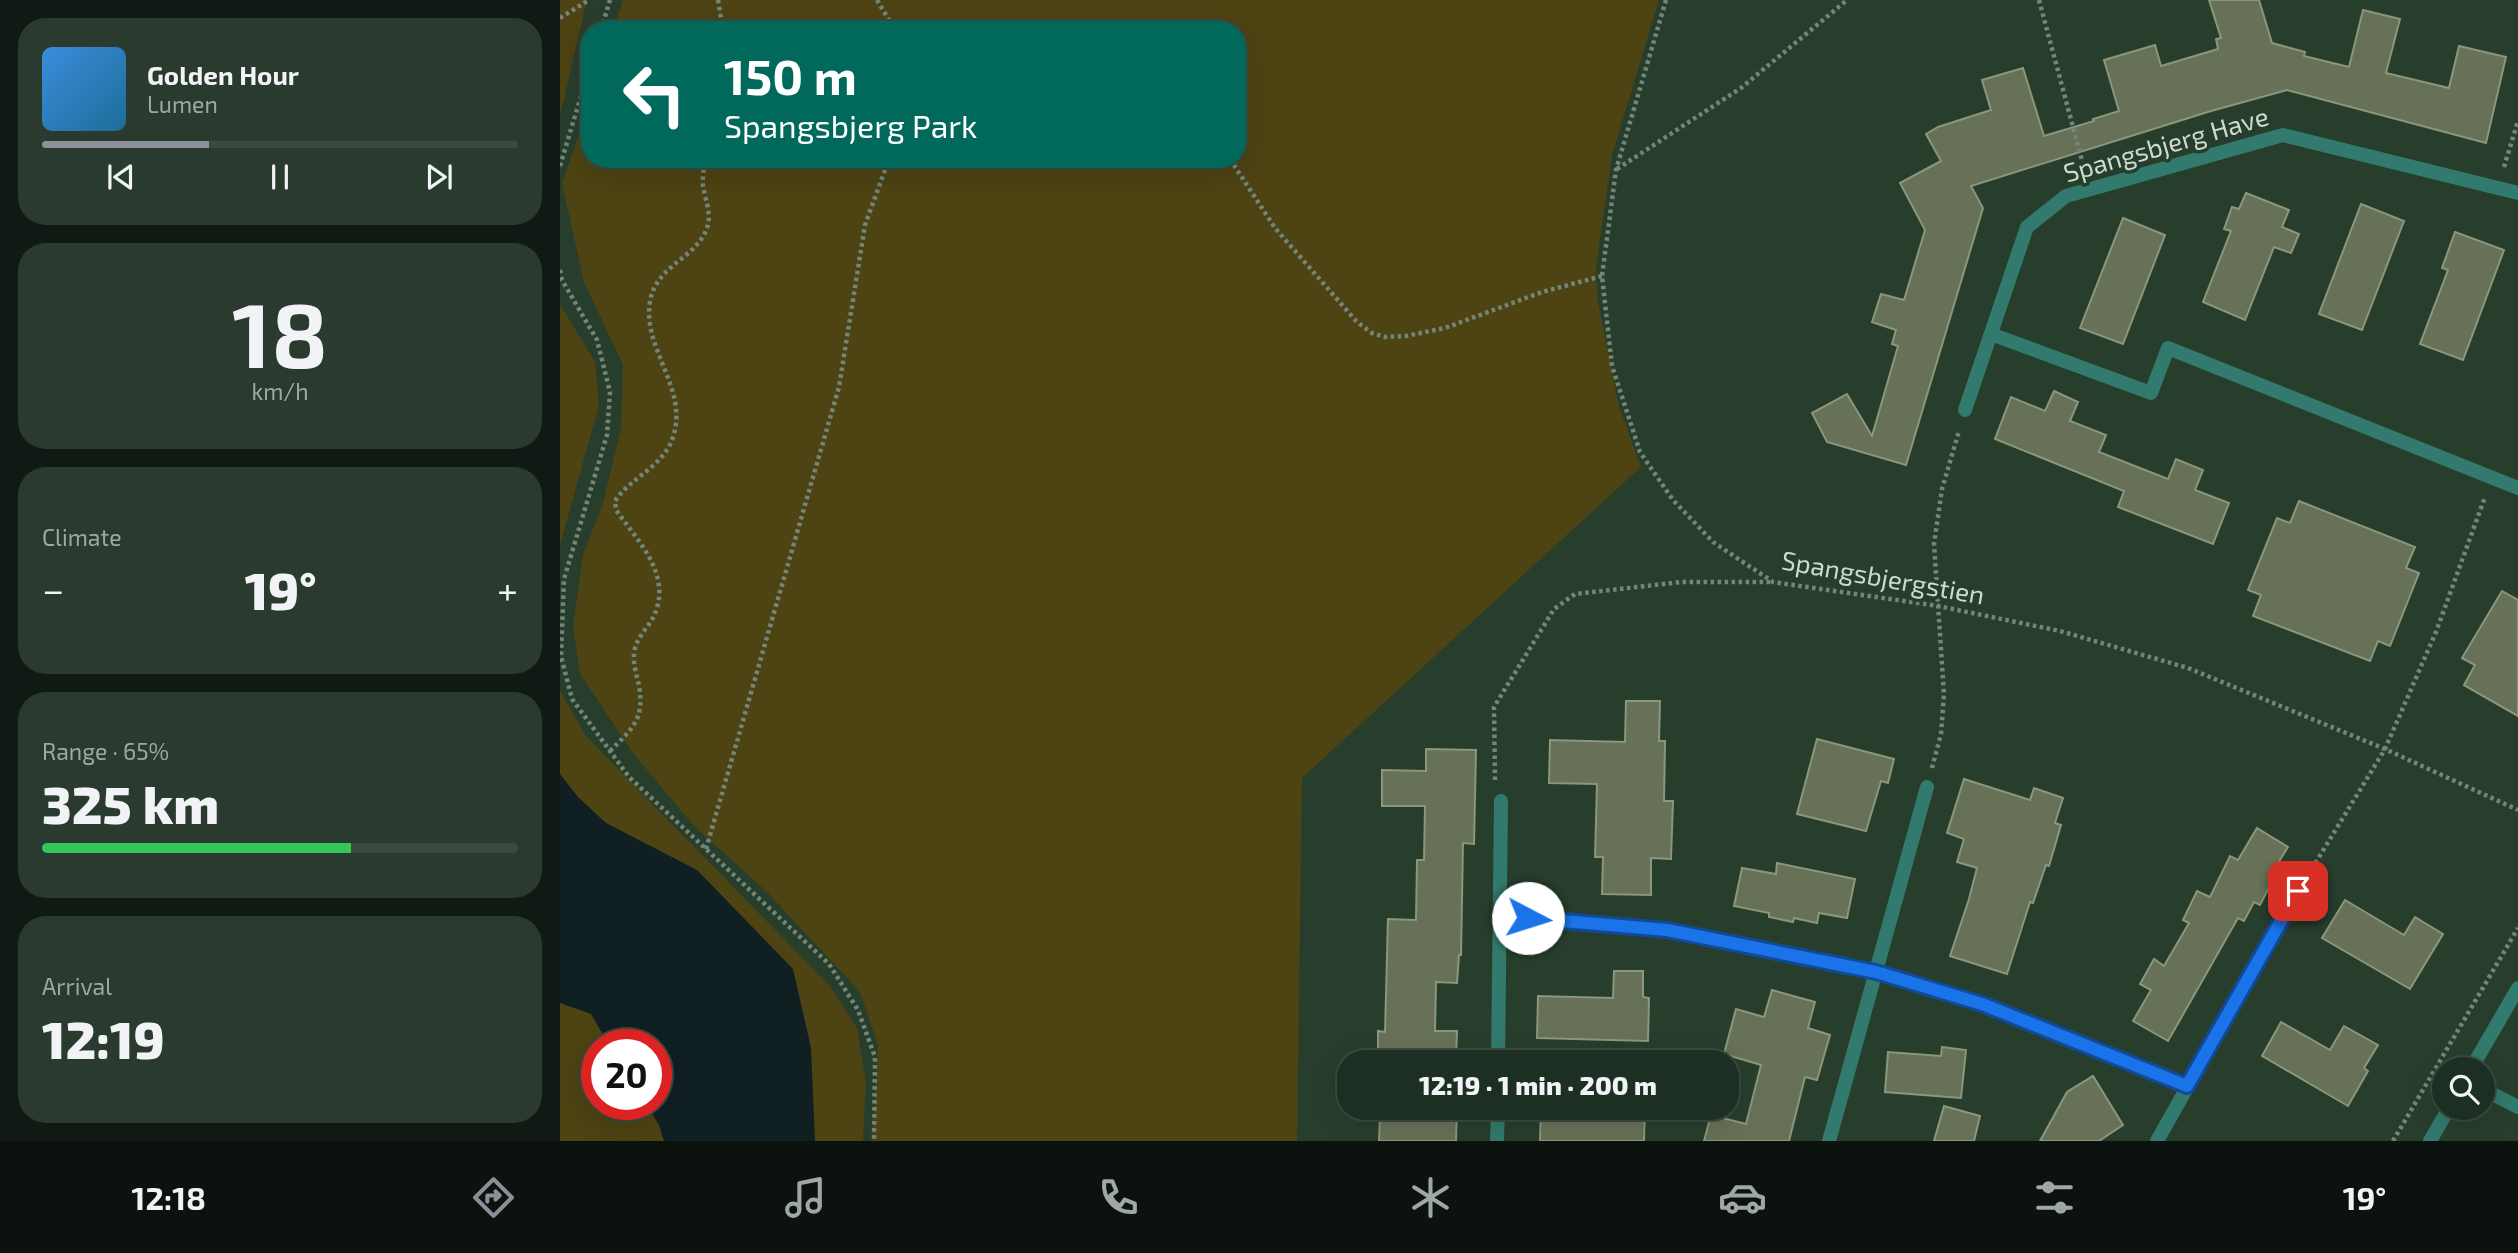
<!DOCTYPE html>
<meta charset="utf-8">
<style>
:root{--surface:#1d2e22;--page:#2a3a2f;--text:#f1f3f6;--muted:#a0a8a5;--line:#3b4a40;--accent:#8c9099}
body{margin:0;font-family:"Exo 2",sans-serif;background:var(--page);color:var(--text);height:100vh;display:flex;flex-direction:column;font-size:26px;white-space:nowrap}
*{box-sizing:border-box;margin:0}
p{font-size:23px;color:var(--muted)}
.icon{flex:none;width:38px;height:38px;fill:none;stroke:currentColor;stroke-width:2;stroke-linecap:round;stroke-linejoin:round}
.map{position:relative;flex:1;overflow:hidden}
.sheet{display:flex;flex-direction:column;gap:18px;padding:18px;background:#101913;width:560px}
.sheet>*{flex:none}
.banner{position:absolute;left:21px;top:21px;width:665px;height:147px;border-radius:28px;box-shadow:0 7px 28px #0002,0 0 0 2px var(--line);background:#00695c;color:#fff;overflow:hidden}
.controls{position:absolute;left:1872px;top:1057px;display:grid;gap:14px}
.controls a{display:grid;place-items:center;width:63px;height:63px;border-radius:50%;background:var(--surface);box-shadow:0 7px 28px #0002,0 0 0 2px var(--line);font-size:35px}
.speed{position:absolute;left:21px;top:1029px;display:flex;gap:14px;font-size:35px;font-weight:700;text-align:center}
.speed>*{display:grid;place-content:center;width:91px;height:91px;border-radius:50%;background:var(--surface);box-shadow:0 7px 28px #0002,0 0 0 2px var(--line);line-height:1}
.speed .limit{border:10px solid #d22;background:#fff;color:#111}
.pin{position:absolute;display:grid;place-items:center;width:60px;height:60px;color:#fff;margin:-30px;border-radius:14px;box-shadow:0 4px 10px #0006}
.me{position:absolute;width:77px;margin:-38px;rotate:95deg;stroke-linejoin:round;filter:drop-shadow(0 0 5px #0008)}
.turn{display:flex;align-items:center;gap:24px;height:147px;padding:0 28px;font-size:32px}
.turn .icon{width:91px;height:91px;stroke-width:2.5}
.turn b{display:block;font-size:49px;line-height:60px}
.big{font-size:52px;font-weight:800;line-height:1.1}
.sheet .widget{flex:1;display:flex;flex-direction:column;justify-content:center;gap:10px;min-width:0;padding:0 24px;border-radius:28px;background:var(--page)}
.sheet .dial{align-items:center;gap:0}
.dial b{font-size:91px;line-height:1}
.song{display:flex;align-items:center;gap:21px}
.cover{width:84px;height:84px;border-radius:10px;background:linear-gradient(135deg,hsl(210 70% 55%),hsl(200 70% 35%))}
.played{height:7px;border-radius:4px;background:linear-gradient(90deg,var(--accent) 35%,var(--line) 35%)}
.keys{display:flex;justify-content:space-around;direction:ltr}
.heat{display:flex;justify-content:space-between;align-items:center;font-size:38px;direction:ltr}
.charge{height:10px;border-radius:5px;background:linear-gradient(90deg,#34c759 65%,var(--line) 0)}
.trip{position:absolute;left:777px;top:1050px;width:402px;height:70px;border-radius:28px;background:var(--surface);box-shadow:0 7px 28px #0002,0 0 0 2px var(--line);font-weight:800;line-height:70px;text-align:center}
.tab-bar{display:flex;height:112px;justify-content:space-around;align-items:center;background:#0c120e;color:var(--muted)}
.tab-bar .icon{width:49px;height:49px}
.tab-bar .on{color:var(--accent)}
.tab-bar b{font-size:32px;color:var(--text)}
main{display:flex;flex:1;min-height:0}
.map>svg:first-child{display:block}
.green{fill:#4d4313;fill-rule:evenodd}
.water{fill:#101f22}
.building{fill:#677157;stroke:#8c967a;stroke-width:2}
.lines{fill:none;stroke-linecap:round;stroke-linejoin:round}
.path{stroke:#738678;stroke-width:4.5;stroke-dasharray:3.5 3.5;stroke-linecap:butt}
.service{stroke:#327a6d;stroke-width:14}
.minor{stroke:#327a6d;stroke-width:14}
.tertiary{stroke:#327a6d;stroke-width:14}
.route-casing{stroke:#114b97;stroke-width:18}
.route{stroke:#1a73e8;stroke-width:12}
.labels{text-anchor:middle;stroke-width:7;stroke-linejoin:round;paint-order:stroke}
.street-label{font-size:26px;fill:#ccdacf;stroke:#273e2d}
</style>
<main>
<section class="sheet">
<div class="widget">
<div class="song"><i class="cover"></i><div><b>Golden Hour</b><p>Lumen</p></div></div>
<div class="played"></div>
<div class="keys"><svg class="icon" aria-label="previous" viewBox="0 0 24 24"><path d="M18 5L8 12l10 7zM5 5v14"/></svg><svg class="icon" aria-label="pause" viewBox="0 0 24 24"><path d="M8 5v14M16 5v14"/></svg><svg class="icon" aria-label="next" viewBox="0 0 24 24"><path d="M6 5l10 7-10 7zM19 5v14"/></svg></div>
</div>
<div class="widget dial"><b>18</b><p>km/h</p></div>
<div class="widget"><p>Climate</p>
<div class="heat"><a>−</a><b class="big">19°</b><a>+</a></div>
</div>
<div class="widget"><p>Range · 65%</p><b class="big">325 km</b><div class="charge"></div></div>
<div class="widget"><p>Arrival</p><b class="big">12:19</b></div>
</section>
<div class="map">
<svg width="1958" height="1141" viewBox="0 0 1958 1141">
<rect width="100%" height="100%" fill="#273e2d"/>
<g class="green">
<path d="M0,0H27L0,116Z"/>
<path d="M63,0H1099L1052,155L1036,267L1038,302L1059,406L1081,467L742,778L737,1141H312L318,1046L300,992L208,893L133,825L72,752L20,674L13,626L23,555L43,503L61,428L63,365L24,282L2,184L30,101V159H677V30H53Z"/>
<path d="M0,304L35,362L39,406L0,545Z"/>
<path d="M0,691L26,736L270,986L297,1028L306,1082L303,1141H0ZM37,1045H96V1104H37Z"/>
</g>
<path class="water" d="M0,774L18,797L46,823L137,870L233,969L251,1048L255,1141H104L99,1125L86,1104H96V1045H49L31,1014L0,1003Z"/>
<g class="building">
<path d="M1649,0H1699L1712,43L1745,52L1744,56L1789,67L1803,10L1840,19L1826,73L1889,88L1899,46L1946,57L1926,143L1727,90L1651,111L1411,186L1423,208L1346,465L1267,442L1252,413L1287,394L1312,436L1338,346L1332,344L1336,330L1312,322L1321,294L1344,300L1365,230L1340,183L1381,161L1366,134L1378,127L1431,110L1422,80L1463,68L1484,136L1534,121L1533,119L1559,111L1544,60L1595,45L1601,66L1658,49L1656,39L1661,38Z"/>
<path d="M1686,193L1729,210L1722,227L1739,234L1731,253L1714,247L1685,320L1643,302L1671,231L1664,229L1672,207L1679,209Z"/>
<path d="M1801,204L1844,221L1802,330L1759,314Z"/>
<path d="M1563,218L1605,235L1563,344L1520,328Z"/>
<path d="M1895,232L1944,250L1903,360L1860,344L1888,270L1882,268Z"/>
<path d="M1494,391L1518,402L1510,421L1546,435L1539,452L1608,479L1616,459L1643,470L1635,490L1669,503L1653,544L1558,507L1564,491L1435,439L1451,397L1485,411Z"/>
<path d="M1739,501L1855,547L1846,568L1859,573L1830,646L1818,641L1810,661L1693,616L1701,595L1688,590L1717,518L1730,523Z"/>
<path d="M1942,591L1958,600V716L1904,685L1915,665L1902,658Z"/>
<path d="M1066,701H1100L1099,741H1105L1104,801H1113L1111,859L1091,858V895L1042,894L1043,857H1035L1037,784L989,783L990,740L1065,742Z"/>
<path d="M1257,739L1334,759L1328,783L1321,781L1306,831L1237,814Z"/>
<path d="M866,749L916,750L914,844L903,843L901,955H899L897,983L876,982L875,1031H897L896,1062H818V1031L825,1032L828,919L856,920L857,860H864L865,806H822V770L866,771Z"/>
<path d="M1404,779L1470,800L1474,788L1503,798L1495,823L1501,825L1489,866L1486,865L1473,903L1470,902L1447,974L1390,956L1409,899L1417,868L1397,862L1404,839L1387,833Z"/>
<path d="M1697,828L1728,847L1710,876L1714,878L1700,905L1694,902L1684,921L1678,918L1608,1041L1573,1021L1591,990L1580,984L1594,959L1604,966L1629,923L1623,920L1637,891L1650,897L1670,856L1678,860Z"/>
<path d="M1217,863L1295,879L1287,918L1259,913L1257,923L1234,918L1233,922L1209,917V913L1174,906L1182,868L1216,874Z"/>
<path d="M1785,900L1844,935L1855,917L1883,934L1850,989L1762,938Z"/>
<path d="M1054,971H1083V997L1089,998L1088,1041L977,1038L978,996L1053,998Z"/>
<path d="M1212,990L1255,1002L1248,1028L1270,1035L1257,1080L1245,1077L1229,1141H1144L1151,1115L1186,1124L1201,1065L1164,1054L1176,1009L1204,1017Z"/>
<path d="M1721,1022L1770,1050L1784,1026L1818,1045L1804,1068L1808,1071L1788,1106L1702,1056Z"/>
<path d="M1382,1047L1406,1050L1401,1098L1325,1092L1328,1052L1381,1056Z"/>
<path d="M1533,1076L1563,1125L1539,1141H1480L1507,1092Z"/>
<path d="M1384,1106L1420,1116L1414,1141H1374Z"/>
<path d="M856,1108H897L896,1141H819L820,1114H856Z"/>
<path d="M981,1108H1085L1084,1141H980Z"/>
</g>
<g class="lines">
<g class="path">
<path d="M158,0L163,30"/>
<path d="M317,0L335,30"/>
<path d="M1106,0L1056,170L1042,276L1052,366L1080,452L1113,500L1153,542L1213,582L1378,606L1500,631L1628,668L1825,749L1958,810"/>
<path d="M1479,0L1524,168"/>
<path d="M0,18L29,0"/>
<path d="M41,30L50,0"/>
<path d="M670,159L715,228L797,322L812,333L825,337L846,336L885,328L982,292L1042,276"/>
<path d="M0,166L30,66"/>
<path d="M1944,167L1958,121"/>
<path d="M1057,169L1181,88L1287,0"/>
<path d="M0,270L2,280L37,340L50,392L47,435L4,579L1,656L12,699L69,777L269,964L298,1010L315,1057L314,1141"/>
<path d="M50,751C72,729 85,719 79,686C77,676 73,665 74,654C75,637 91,626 96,611C110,571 76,539 56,510L55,501C70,478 101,468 112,440C131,390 82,351 90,301C97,264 136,259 147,228C152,214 145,199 143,186C142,177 144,168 145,159"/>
<path d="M1372,768L1381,734L1384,694L1374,544L1382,489L1399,431"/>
<path d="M935,780L934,707L994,609L1015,594L1121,582H1212"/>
<path d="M146,849L279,387L305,225L329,159"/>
<path d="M1748,875L1825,749L1876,632L1925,497"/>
<path d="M1833,1141L1958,928"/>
</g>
<path class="service" d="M941,915L1107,930L1316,972L1422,1004L1627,1086"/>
<g class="minor">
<path d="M1431,334L1591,393L1608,348L1958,488"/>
<path d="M1405,410L1467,227L1506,196L1723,135L1958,193"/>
<path d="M938,1062L941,801"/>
<path d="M1923,1089L1958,1107"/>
<path d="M937,1141L938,1108"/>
<path d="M1269,1141L1367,787"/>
<path d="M1597,1141L1738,891"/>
</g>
<g class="tertiary">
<path d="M1911,1069L1958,988"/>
<path d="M1870,1141L1889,1108"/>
</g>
</g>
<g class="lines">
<g class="route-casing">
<path id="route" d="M968,918L1107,930L1316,972L1422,1004L1627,1086L1738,891"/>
</g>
<use href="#route" class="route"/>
</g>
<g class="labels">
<g class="street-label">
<text transform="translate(1606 145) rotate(-16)" y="9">Spangsbjerg Have</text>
<text transform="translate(1323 578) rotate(10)" y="9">Spangsbjergstien</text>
</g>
</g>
</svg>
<div class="controls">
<a><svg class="icon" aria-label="search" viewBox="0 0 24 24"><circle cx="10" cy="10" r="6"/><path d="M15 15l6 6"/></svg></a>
</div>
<div class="speed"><div class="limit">20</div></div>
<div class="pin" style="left:1738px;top:891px;background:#d93025"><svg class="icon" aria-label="arrive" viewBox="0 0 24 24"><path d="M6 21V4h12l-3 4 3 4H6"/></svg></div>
<svg class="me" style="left:968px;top:918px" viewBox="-20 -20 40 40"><circle r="19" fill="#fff"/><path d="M0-13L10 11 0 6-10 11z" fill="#1a73e8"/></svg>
<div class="trip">12:19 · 1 min · 200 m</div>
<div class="banner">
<div class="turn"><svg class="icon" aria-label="left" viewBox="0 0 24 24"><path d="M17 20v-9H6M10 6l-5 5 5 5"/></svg><div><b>150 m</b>Spangsbjerg Park</div></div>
</div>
</div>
</main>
<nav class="tab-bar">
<b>12:18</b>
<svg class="icon on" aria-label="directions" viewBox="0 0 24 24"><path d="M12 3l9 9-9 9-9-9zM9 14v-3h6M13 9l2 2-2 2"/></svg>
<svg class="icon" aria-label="music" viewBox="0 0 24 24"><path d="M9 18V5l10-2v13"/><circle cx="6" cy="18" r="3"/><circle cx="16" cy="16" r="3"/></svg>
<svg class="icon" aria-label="phone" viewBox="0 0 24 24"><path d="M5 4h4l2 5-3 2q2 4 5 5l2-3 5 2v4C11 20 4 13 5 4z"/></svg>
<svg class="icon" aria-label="climate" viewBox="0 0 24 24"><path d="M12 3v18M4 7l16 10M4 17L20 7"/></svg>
<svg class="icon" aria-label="car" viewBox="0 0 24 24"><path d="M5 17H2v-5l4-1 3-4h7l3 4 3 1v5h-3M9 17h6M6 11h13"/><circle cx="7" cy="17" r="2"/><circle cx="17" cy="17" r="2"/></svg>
<svg class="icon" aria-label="filters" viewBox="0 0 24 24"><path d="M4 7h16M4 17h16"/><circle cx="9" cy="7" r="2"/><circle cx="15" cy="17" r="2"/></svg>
<b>19°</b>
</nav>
